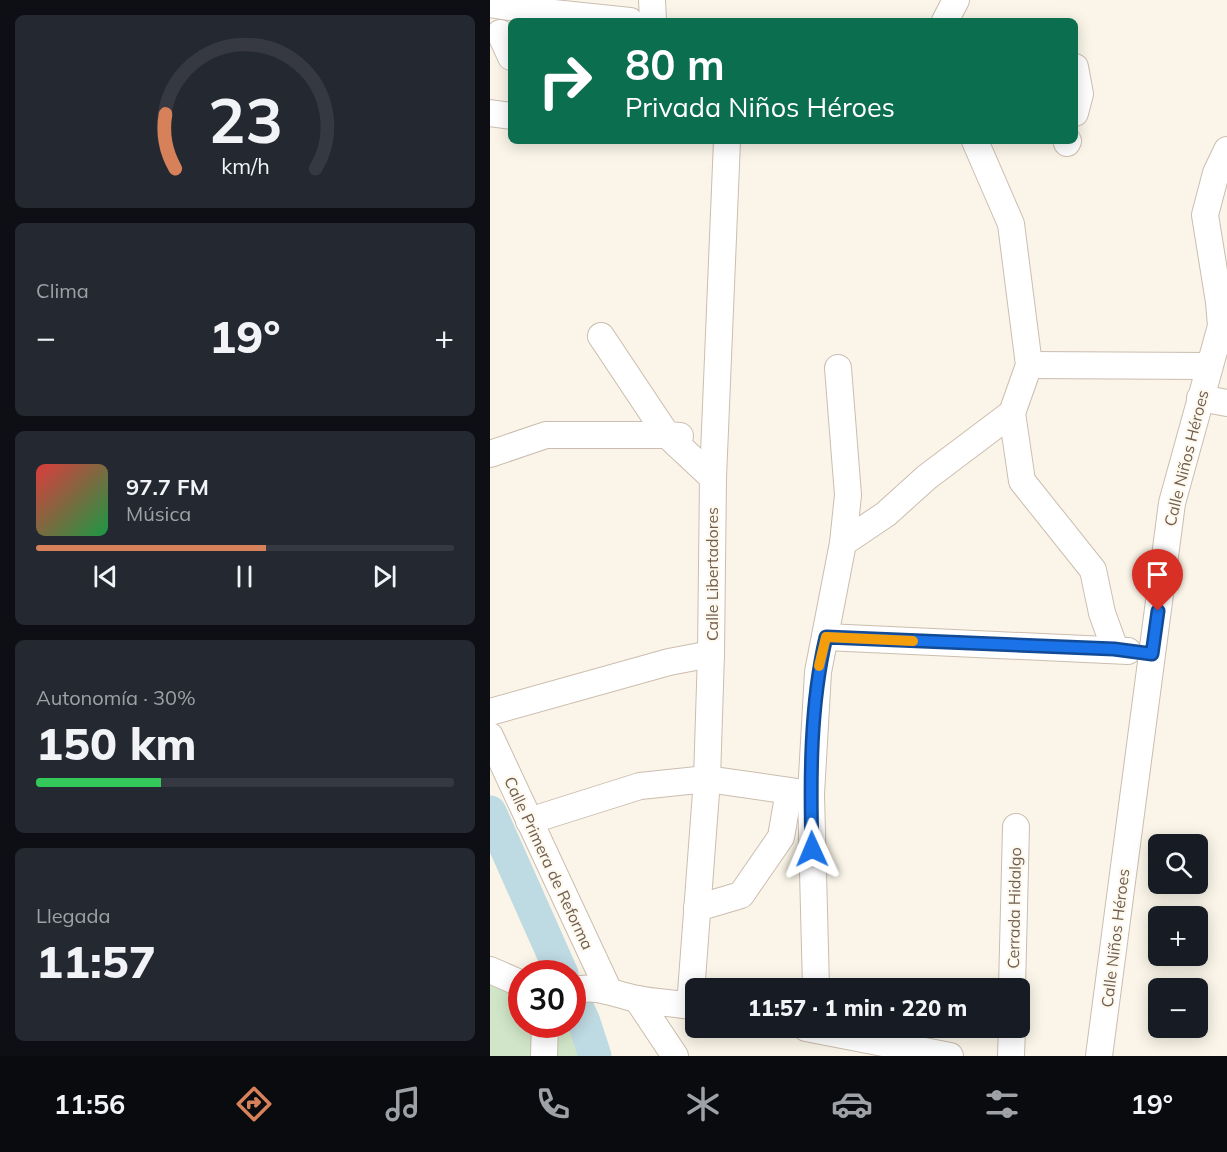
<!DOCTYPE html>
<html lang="es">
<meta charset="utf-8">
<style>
:root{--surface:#171b24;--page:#242831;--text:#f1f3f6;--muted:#9ea1a6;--line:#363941;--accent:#d7815a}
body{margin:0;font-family:Mulish,sans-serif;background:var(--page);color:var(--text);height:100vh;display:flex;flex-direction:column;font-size:22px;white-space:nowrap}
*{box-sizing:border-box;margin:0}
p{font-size:20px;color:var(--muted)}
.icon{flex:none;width:33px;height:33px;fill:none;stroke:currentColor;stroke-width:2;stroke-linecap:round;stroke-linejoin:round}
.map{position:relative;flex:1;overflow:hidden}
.panel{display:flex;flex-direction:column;gap:15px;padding:15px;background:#0d0f14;width:490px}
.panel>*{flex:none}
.banner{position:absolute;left:18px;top:18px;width:570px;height:126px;border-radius:9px;box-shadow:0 3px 15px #0003;background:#0b6e4f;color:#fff;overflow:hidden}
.controls{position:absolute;left:658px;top:834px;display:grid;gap:12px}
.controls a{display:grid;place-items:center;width:60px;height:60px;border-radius:9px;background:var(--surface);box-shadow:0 3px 15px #0003;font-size:30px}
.speed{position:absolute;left:18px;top:960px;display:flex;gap:12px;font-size:30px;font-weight:700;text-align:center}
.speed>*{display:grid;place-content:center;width:78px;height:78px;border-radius:50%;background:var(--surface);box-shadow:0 3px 15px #0003;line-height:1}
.speed .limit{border:9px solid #d22;background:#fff;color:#111}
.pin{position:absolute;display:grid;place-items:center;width:51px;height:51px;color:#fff;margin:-62px -26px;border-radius:50% 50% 50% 0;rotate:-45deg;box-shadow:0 0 6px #0007}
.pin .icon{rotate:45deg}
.me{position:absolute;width:66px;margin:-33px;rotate:359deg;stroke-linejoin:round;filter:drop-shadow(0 0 4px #0008)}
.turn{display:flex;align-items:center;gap:21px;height:126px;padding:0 18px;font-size:27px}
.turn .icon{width:78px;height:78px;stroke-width:2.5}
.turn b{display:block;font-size:42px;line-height:51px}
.big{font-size:45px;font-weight:800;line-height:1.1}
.panel .widget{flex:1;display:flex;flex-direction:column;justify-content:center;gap:9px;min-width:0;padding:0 21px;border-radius:9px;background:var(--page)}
.panel .dial{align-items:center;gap:0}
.dial svg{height:156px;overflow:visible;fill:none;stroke:var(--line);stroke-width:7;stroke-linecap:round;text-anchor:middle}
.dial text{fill:var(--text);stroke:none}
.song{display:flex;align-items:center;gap:18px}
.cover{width:72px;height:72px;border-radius:9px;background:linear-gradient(135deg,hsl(0 70% 55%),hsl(140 70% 35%))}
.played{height:6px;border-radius:3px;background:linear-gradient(90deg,var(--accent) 55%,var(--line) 55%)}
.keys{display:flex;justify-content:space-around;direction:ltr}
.heat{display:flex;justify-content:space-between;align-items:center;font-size:33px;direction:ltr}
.charge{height:9px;border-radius:4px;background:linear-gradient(90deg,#34c759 30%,var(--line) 0)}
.trip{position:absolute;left:195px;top:978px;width:345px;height:60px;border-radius:9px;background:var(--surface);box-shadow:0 3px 15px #0003;font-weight:800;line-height:60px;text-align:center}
.dock{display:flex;height:96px;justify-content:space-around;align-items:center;background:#090b0e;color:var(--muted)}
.dock .icon{width:42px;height:42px}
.dock .current{color:var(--accent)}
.dock b{font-size:27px;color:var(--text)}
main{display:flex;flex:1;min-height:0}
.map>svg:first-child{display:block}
.green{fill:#d1e6c8}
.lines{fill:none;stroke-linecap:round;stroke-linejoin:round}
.river{stroke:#bedae2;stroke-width:33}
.minor-casing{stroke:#cbbdaf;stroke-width:28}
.minor{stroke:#fff;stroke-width:26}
.route-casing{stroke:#114b97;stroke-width:15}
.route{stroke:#1a73e8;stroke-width:10}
.slow{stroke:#f59e0b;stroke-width:10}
.labels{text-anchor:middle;stroke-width:4.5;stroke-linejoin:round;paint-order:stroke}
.street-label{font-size:16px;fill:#715e4f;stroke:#fdf9ee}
</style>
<main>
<section class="panel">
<div class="widget dial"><svg viewBox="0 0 100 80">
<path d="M14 69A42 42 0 1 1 86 69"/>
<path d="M14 69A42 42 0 0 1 9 41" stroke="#d7815a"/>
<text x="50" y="56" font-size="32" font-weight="700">23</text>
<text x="50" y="72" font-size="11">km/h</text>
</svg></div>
<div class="widget"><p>Clima</p>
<div class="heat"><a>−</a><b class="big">19°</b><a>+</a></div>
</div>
<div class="widget">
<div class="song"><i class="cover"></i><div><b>97.7 FM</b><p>Música</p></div></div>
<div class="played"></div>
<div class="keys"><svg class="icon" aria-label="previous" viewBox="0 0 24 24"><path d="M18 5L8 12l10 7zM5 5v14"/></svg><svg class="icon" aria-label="pause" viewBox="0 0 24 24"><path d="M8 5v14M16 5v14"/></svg><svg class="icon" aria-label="next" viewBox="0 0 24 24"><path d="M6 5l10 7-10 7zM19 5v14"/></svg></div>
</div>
<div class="widget"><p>Autonomía · 30%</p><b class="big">150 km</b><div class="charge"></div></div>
<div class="widget"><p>Llegada</p><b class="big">11:57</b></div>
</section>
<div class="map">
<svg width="737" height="1056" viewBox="0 0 737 1056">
<rect width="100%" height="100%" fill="#faf5e8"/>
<path class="green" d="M0,982L31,995L32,1024H82L83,1017L94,1022L105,1056H0Z"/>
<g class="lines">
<g class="river">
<path d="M0,812L72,974"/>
<path d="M82,996L94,1022L105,1056"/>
</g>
<g class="minor-casing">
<g id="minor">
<path d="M162,0L163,21"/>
<path d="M0,4L45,11L140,21"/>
<path d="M455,21L466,0"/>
<path d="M10,33L21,57"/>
<path d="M585,67L590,94L585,113"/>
<path d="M0,113L21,116"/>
<path d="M485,141L521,224L539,365L522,413L532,481L603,570L612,613L625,649"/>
<path d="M577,143L578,141"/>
<path d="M111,336L177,435L190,436"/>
<path d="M539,365L719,366"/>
<path d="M710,398L737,403"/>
<path d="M0,454L56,435H177L223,478"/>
<path d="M353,543L396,514L437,477L522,413"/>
<path d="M336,637L638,651"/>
<path d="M0,712L179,662L221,654"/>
<path d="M0,736L118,989"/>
<path d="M39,821L150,786L217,779L321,794"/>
<path d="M207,908L251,895L291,837L299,791"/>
<path d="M0,970L32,984"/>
<path d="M326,988L321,794L328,672L353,543L358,495L348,368"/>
<path d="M522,988L526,827"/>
<path d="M82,990C112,985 121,994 148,999C167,1003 187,1003 206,1007"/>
<path d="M147,999L185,1056"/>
<path d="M200,1006L217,779L221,654L223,478L237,141"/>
<path d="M316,1028L460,1056"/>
<path d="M54,1056L55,1024"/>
<path d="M521,1056L522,1028"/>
<path d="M609,1056L682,503L731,326L729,302L715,215L726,173L737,150"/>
</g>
</g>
<use href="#minor" class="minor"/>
</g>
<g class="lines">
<g class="route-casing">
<path id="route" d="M322,849C320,779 320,705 336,637L624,649L662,654L668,611"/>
</g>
<use href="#route" class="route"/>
<path class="slow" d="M329,666L336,637L423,641"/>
</g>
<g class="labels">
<g class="street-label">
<text transform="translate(696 458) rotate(-76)" y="6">Calle Niños Héroes</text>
<text transform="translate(222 574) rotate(-90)" y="6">Calle Libertadores</text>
<text transform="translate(59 863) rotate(65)" y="6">Calle Primera de Reforma</text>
<text transform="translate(524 908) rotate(-89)" y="6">Cerrada Hidalgo</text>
<text transform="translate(625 938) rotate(-83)" y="6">Calle Niños Héroes</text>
</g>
</g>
</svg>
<div class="controls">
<a><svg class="icon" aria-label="search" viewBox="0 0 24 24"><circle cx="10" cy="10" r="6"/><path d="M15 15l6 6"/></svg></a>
<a>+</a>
<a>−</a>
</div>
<div class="speed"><div class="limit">30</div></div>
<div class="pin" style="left:668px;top:611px;background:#d93025"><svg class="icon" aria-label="arrive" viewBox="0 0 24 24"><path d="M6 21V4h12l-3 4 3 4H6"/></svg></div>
<svg class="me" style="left:322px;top:849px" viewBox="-20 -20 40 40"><path d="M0-17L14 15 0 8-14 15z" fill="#1a73e8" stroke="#fff" stroke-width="4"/></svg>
<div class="trip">11:57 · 1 min · 220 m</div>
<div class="banner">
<div class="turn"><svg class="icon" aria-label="right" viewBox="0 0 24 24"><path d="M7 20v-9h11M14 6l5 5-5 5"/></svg><div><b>80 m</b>Privada Niños Héroes</div></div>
</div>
</div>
</main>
<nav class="dock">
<b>11:56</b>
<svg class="icon current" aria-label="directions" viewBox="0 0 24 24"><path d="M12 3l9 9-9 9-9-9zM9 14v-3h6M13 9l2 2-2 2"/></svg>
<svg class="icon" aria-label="music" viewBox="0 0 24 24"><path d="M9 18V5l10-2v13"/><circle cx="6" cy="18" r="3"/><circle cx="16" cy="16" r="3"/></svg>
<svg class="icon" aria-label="phone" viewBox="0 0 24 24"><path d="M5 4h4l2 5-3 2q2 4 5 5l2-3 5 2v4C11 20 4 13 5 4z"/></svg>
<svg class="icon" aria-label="climate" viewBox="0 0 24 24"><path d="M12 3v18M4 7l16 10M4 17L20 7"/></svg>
<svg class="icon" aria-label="car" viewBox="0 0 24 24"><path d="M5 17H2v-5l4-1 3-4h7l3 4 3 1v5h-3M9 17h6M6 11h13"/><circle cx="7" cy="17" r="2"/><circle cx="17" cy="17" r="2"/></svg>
<svg class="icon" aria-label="filters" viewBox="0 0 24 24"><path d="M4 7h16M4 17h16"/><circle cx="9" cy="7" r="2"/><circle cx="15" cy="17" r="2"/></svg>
<b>19°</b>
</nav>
